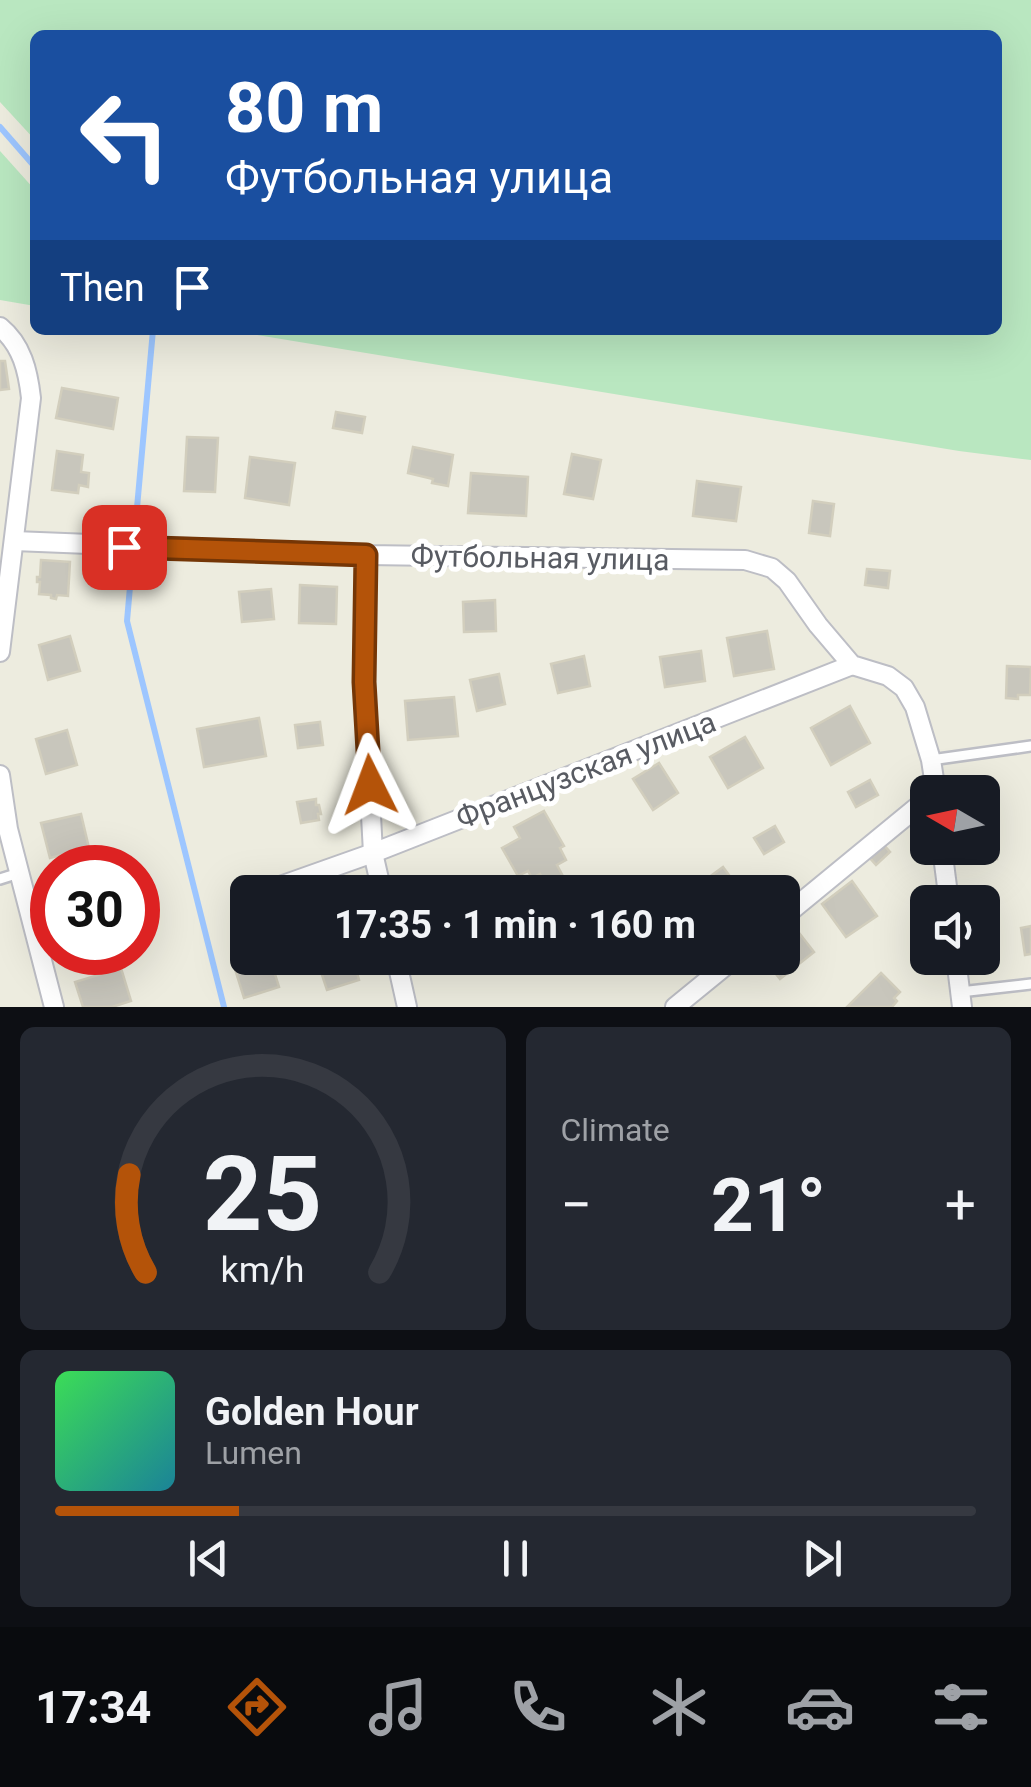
<!DOCTYPE html>
<meta charset="utf-8">
<style>
:root{--surface:#171b24;--page:#242831;--text:#f1f3f6;--muted:#9ea1a6;--line:#363941;--accent:#b45309}
body{margin:0;font-family:Roboto,sans-serif;background:var(--page);color:var(--text);height:100vh;display:flex;flex-direction:column;font-size:38px;white-space:nowrap}
*{box-sizing:border-box;margin:0}
p{font-size:32px;color:var(--muted)}
.icon{flex:none;width:55px;height:55px;fill:none;stroke:currentColor;stroke-width:2;stroke-linecap:round;stroke-linejoin:round}
.map{position:relative;height:1007px;overflow:hidden}
.side{display:flex;flex-direction:column;gap:20px;padding:20px;background:#0d0f14;flex:1}
.side>*{flex:none}
.top-card{position:absolute;left:30px;top:30px;width:972px;height:305px;border-radius:15px;box-shadow:0 10px 40px #0002;background:#1a4fa0;color:#fff;overflow:hidden}
.needle{width:65px;rotate:279deg}
.buttons{position:absolute;left:910px;top:775px;display:grid;gap:20px}
.buttons a{display:grid;place-items:center;width:90px;height:90px;border-radius:15px;background:var(--surface);box-shadow:0 10px 40px #0002;font-size:50px}
.speed{position:absolute;left:30px;top:845px;display:flex;gap:20px;font-size:50px;font-weight:700;text-align:center}
.speed>*{display:grid;place-content:center;width:130px;height:130px;border-radius:50%;background:var(--surface);box-shadow:0 10px 40px #0002;line-height:1}
.speed .limit{border:15px solid #d22;background:#fff;color:#111}
.pin{position:absolute;display:grid;place-items:center;width:85px;height:85px;color:#fff;margin:-42px;border-radius:20px;box-shadow:0 5px 15px #0006}
.me{position:absolute;width:110px;margin:-55px;rotate:357deg;stroke-linejoin:round;filter:drop-shadow(0 0 8px #0008)}
.turn{display:flex;align-items:center;gap:35px;height:210px;padding:0 30px;font-size:45px}
.turn .icon{width:130px;height:130px;stroke-width:2.5}
.turn b{display:block;font-size:70px;line-height:85px}
.then{display:flex;align-items:center;height:95px;padding:0 30px;background:#0003;gap:20px;font-size:38px}
.big{font-size:75px;font-weight:700;line-height:1.1}
.side .tile{flex:1;display:flex;flex-direction:column;justify-content:center;gap:15px;min-width:0;padding:0 35px;border-radius:15px;background:var(--page)}
.side .dial{align-items:center;gap:0}
.dial svg{height:260px;overflow:visible;fill:none;stroke:var(--line);stroke-width:7;stroke-linecap:round;text-anchor:middle}
.dial text{fill:var(--text);stroke:none}
.song{display:flex;align-items:center;gap:30px}
.cover{width:120px;height:120px;border-radius:15px;background:linear-gradient(135deg,hsl(130 70% 55%),hsl(190 70% 35%))}
.played{height:10px;border-radius:5px;background:linear-gradient(90deg,var(--accent) 20%,var(--line) 20%)}
.keys{display:flex;justify-content:space-around;direction:ltr}
.heat{display:flex;justify-content:space-between;align-items:center;font-size:55px;direction:ltr}
.side .tiles{flex:1;display:grid;gap:20px;grid-template-columns:1fr 1fr}
.tile:last-child{grid-column:span 2}
.trip{position:absolute;left:230px;top:875px;width:570px;height:100px;border-radius:15px;background:var(--surface);box-shadow:0 10px 40px #0002;font-weight:700;line-height:100px;text-align:center}
.menu{display:flex;height:160px;justify-content:space-around;align-items:center;background:#090b0e;color:var(--muted)}
.menu .icon{width:70px;height:70px}
.menu .on{color:var(--accent)}
.menu b{font-size:45px;color:var(--text)}
.map>svg:first-child{display:block}
.green{fill:#b9e7c0}
.lines{fill:none;stroke-linecap:round;stroke-linejoin:round}
.stream{stroke:#9dc6ff;stroke-width:6}
.building{fill:#c8c6bc;stroke:#d2cebd;stroke-width:2.5}
.lane-casing{stroke:#bdbec5;stroke-width:14}
.street-casing{stroke:#bdbec5;stroke-width:22}
.lane{stroke:#fff;stroke-width:9}
.street{stroke:#fff;stroke-width:18}
.route-casing{stroke:#753606;stroke-width:25}
.route{stroke:#b45309;stroke-width:18}
.labels{text-anchor:middle;stroke-width:10;stroke-linejoin:round;paint-order:stroke}
.street-label{font-size:30px;fill:#585b62;stroke:#fff}
</style>
<div class="map">
<svg width="1031" height="1007" viewBox="0 0 1031 1007">
<rect width="100%" height="100%" fill="#edecdf"/>
<g class="green">
<path d="M0,0H1031V460L959,451L227,330H998V35H35V140L0,102Z"/>
<path d="M0,151L35,190V306L0,300Z"/>
</g>
<g class="lines">
<g class="stream">
<path d="M0,127L35,167"/>
<path d="M135,530L153,330"/>
<path d="M132,564L127,621L224,1007"/>
</g>
</g>
<g class="building">
<path d="M0,361H5L9,389L0,390Z"/>
<path d="M62,388L118,398L113,429L56,418Z"/>
<path d="M336,412L365,417L362,433L333,428Z"/>
<path d="M187,437L218,438L215,492L184,491Z"/>
<path d="M413,447L453,455L448,486L432,483L433,479L408,473Z"/>
<path d="M57,451L83,455L81,472L89,473L88,487L79,485L78,493L52,490Z"/>
<path d="M572,454L601,460L593,499L564,494Z"/>
<path d="M250,457L295,463L289,505L245,498Z"/>
<path d="M471,473L528,477L526,516L468,513Z"/>
<path d="M697,481L741,487L736,521L693,516Z"/>
<path d="M813,501L834,504L830,536L809,533Z"/>
<path d="M41,560L70,562L68,596L57,595L56,599L51,598V595L39,594L40,582H37V577H40Z"/>
<path d="M867,569L890,571L888,588L865,585Z"/>
<path d="M300,585L337,587L336,624L299,623Z"/>
<path d="M271,589L274,619L242,622L239,592Z"/>
<path d="M495,600L496,631L464,632L463,602Z"/>
<path d="M767,631L774,669L734,676L727,638Z"/>
<path d="M70,636L80,671L48,680L39,645Z"/>
<path d="M701,651L705,681L665,687L660,657Z"/>
<path d="M584,656L590,686L558,693L551,664Z"/>
<path d="M1007,666L1031,667L1030,695H1018V699L1006,698Z"/>
<path d="M499,674L505,704L477,711L470,680Z"/>
<path d="M454,697L458,736L408,740L405,701Z"/>
<path d="M850,706L870,743L831,765L811,728Z"/>
<path d="M259,718L266,756L204,767L197,729Z"/>
<path d="M320,722L323,745L298,748L295,725Z"/>
<path d="M67,730L77,765L46,774L36,739Z"/>
<path d="M745,737L763,768L728,788L710,757Z"/>
<path d="M659,763L678,793L653,810L633,779Z"/>
<path d="M870,780L878,795L856,807L848,792Z"/>
<path d="M316,799V805H319L321,814H318L319,820L301,823L297,802Z"/>
<path d="M544,811L564,846L560,848L566,860L557,865L565,880L549,890L540,874L532,878L528,871L518,876L502,848L520,838L514,827Z"/>
<path d="M81,814L89,848L50,858L41,823Z"/>
<path d="M775,826L784,842L764,854L754,838Z"/>
<path d="M982,831H995L997,859L965,860V848H982Z"/>
<path d="M883,844L890,852L876,865L869,857Z"/>
<path d="M723,867L740,890L737,892H702L697,886Z"/>
<path d="M336,881L340,892H304Z"/>
<path d="M852,881L877,916L846,937L822,904Z"/>
<path d="M1031,926V954L1025,955L1021,928Z"/>
<path d="M796,929L814,952L780,979L763,958H782V940Z"/>
<path d="M270,958L279,987L244,998L235,969Z"/>
<path d="M326,958H353L359,980L327,990L317,960Z"/>
<path d="M644,958H672L655,971Z"/>
<path d="M121,968L131,1001L112,1007H83L75,982Z"/>
<path d="M881,973L900,992L894,998L897,1001L892,1007H847Z"/>
</g>
<g class="lines">
<g class="lane-casing">
<g id="lane">
<path d="M931,760L1031,746"/>
<path d="M0,879L19,873"/>
<path d="M960,992L1031,984"/>
</g>
</g>
<g class="street-casing">
<g id="street">
<path d="M0,327C22,345 28,371 31,398L0,652"/>
<path d="M14,541L366,555L745,560L772,568L787,581L818,625L852,665L888,676L904,688L915,707L931,760L936,792"/>
<path d="M366,555L364,683L373,853L382,892"/>
<path d="M0,775L8,829L54,1007"/>
<path d="M942,848L949,902"/>
<path d="M263,892L373,853L852,665"/>
<path d="M241,900L248,898"/>
<path d="M782,918L928,798"/>
<path d="M396,958L407,1007"/>
<path d="M956,958L962,1007"/>
<path d="M675,1007L735,958"/>
</g>
</g>
<use href="#lane" class="lane"/>
<use href="#street" class="street"/>
</g>
<g class="lines">
<g class="route-casing">
<path id="route" d="M124,547L366,555L364,682L370,785"/>
</g>
<use href="#route" class="route"/>
</g>
<g class="labels">
<g class="street-label">
<text transform="translate(540 558) rotate(1)" y="10">Футбольная улица</text>
<text transform="translate(586 770) rotate(-21)" y="10">Французская улица</text>
</g>
</g>
</svg>
<div class="buttons">
<a><svg class="needle" viewBox="-14 -14 28 28"><path d="M0-13l5 13h-10z" fill="#e53935"/><path d="M0 13l5-13h-10z" fill="#9ea1a6"/></svg></a>
<a><svg class="icon" aria-label="sound" viewBox="0 0 24 24"><path d="M4 9h4l5-4v14l-5-4H4zM17 9q2 3 0 6"/></svg></a>
</div>
<div class="speed"><div class="limit">30</div></div>
<div class="pin" style="left:124px;top:547px;background:#d93025"><svg class="icon" aria-label="arrive" viewBox="0 0 24 24"><path d="M6 21V4h12l-3 4 3 4H6"/></svg></div>
<svg class="me" style="left:370px;top:785px" viewBox="-20 -20 40 40"><path d="M0-17L14 15 0 8-14 15z" fill="#b45309" stroke="#fff" stroke-width="4"/></svg>
<div class="trip">17:35 · 1 min · 160 m</div>
<div class="top-card">
<div class="turn"><svg class="icon" aria-label="left" viewBox="0 0 24 24"><path d="M17 20v-9H6M10 6l-5 5 5 5"/></svg><div><b>80 m</b>Футбольная улица</div></div>
<div class="then">Then<svg class="icon" aria-label="arrive" viewBox="0 0 24 24"><path d="M6 21V4h12l-3 4 3 4H6"/></svg></div>
</div>
</div>
<section class="side">
<div class="tiles">
<div class="tile dial"><svg viewBox="0 0 100 80">
<path d="M14 69A42 42 0 1 1 86 69"/>
<path d="M14 69A42 42 0 0 1 9 39" stroke="#b45309"/>
<text x="50" y="56" font-size="32" font-weight="700">25</text>
<text x="50" y="72" font-size="11">km/h</text>
</svg></div>
<div class="tile"><p>Climate</p>
<div class="heat"><a>−</a><b class="big">21°</b><a>+</a></div>
</div>
<div class="tile">
<div class="song"><i class="cover"></i><div><b>Golden Hour</b><p>Lumen</p></div></div>
<div class="played"></div>
<div class="keys"><svg class="icon" aria-label="previous" viewBox="0 0 24 24"><path d="M18 5L8 12l10 7zM5 5v14"/></svg><svg class="icon" aria-label="pause" viewBox="0 0 24 24"><path d="M8 5v14M16 5v14"/></svg><svg class="icon" aria-label="next" viewBox="0 0 24 24"><path d="M6 5l10 7-10 7zM19 5v14"/></svg></div>
</div>
</div>
</section>
<nav class="menu">
<b>17:34</b>
<svg class="icon on" aria-label="directions" viewBox="0 0 24 24"><path d="M12 3l9 9-9 9-9-9zM9 14v-3h6M13 9l2 2-2 2"/></svg>
<svg class="icon" aria-label="music" viewBox="0 0 24 24"><path d="M9 18V5l10-2v13"/><circle cx="6" cy="18" r="3"/><circle cx="16" cy="16" r="3"/></svg>
<svg class="icon" aria-label="phone" viewBox="0 0 24 24"><path d="M5 4h4l2 5-3 2q2 4 5 5l2-3 5 2v4C11 20 4 13 5 4z"/></svg>
<svg class="icon" aria-label="climate" viewBox="0 0 24 24"><path d="M12 3v18M4 7l16 10M4 17L20 7"/></svg>
<svg class="icon" aria-label="car" viewBox="0 0 24 24"><path d="M5 17H2v-5l4-1 3-4h7l3 4 3 1v5h-3M9 17h6M6 11h13"/><circle cx="7" cy="17" r="2"/><circle cx="17" cy="17" r="2"/></svg>
<svg class="icon" aria-label="filters" viewBox="0 0 24 24"><path d="M4 7h16M4 17h16"/><circle cx="9" cy="7" r="2"/><circle cx="15" cy="17" r="2"/></svg>
</nav>
